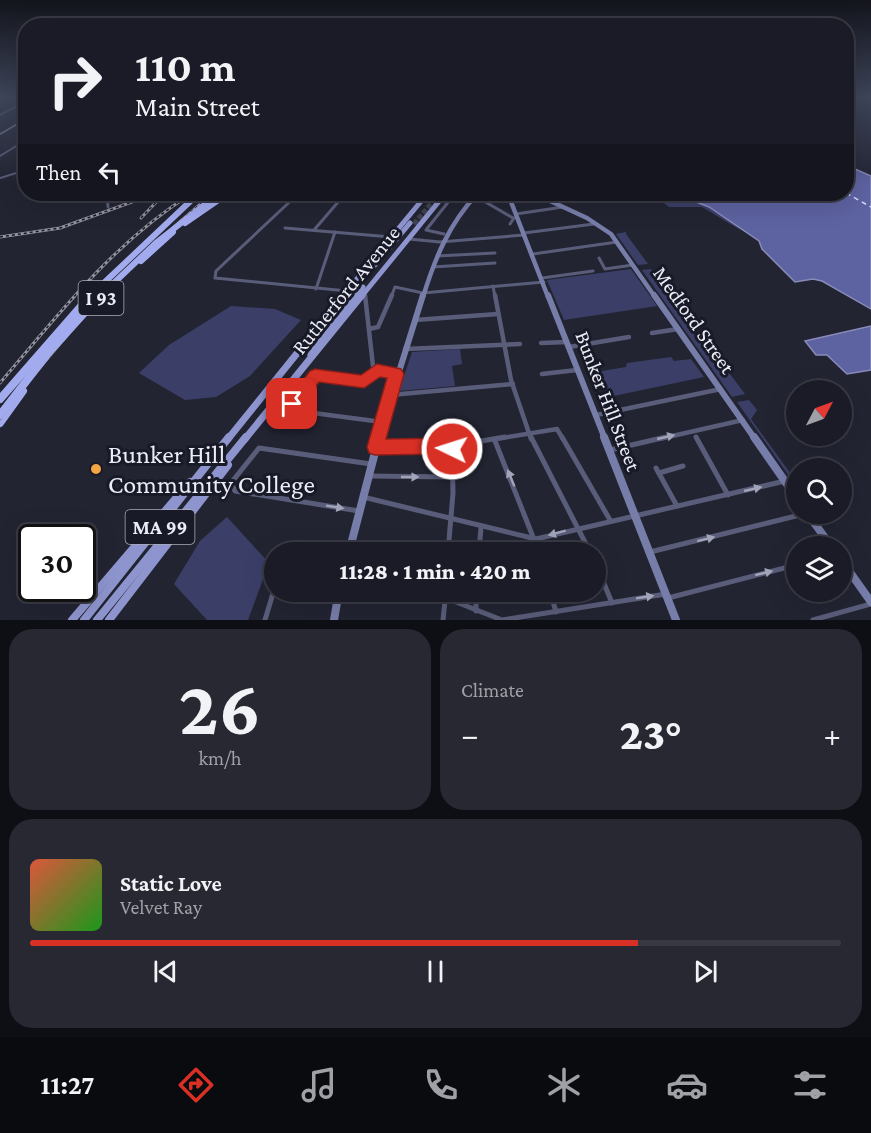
<!DOCTYPE html>
<meta charset="utf-8">
<style>
:root{--surface:#1a1b26;--page:#272832;--text:#f1f3f6;--muted:#9fa1a7;--line:#383943;--accent:#d93025}
body{margin:0;font-family:"Crimson Pro",serif;background:var(--page);color:var(--text);height:100vh;display:flex;flex-direction:column;font-size:22px;white-space:nowrap}
*{box-sizing:border-box;margin:0}
p{font-size:20px;color:var(--muted)}
.icon{flex:none;width:33px;height:33px;fill:none;stroke:currentColor;stroke-width:2;stroke-linecap:round;stroke-linejoin:round}
.map{position:relative;height:620px;overflow:hidden}
.side{display:flex;flex-direction:column;gap:9px;padding:9px;background:#0e0f15;flex:1}
.side>*{flex:none}
.hud{position:absolute;left:18px;top:18px;width:836px;height:183px;border-radius:24px;box-shadow:0 6px 24px #0002,0 0 0 2px var(--line);background:#1a1b26;color:var(--text);overflow:hidden}
.needle{width:39px;rotate:49deg}
.fabs{position:absolute;left:786px;top:380px;display:grid;gap:12px}
.fabs a{display:grid;place-items:center;width:66px;height:66px;border-radius:50%;background:var(--surface);box-shadow:0 6px 24px #0002,0 0 0 2px var(--line);font-size:30px}
.speed{position:absolute;left:18px;top:524px;display:flex;gap:12px;font-size:30px;font-weight:700;text-align:center}
.speed>*{display:grid;place-content:center;width:78px;height:78px;border-radius:50%;background:var(--surface);box-shadow:0 6px 24px #0002,0 0 0 2px var(--line);line-height:1}
.speed .limit{border:3px solid #111;border-radius:9px;background:#fff;color:#111}
.pin{position:absolute;display:grid;place-items:center;width:51px;height:51px;color:#fff;margin:-26px;border-radius:12px;box-shadow:0 3px 9px #0006}
.me{position:absolute;width:66px;margin:-33px;rotate:274deg;stroke-linejoin:round;filter:drop-shadow(0 0 4px #0008)}
.turn{display:flex;align-items:center;gap:21px;height:126px;padding:0 18px;font-size:27px}
.turn .icon{width:78px;height:78px;stroke-width:2.5}
.turn b{display:block;font-size:42px;line-height:51px}
.then{display:flex;align-items:center;height:57px;padding:0 18px;background:#0003;gap:12px;font-size:22px}
.big{font-size:45px;font-weight:800;line-height:1.1}
.side .widget{flex:1;display:flex;flex-direction:column;justify-content:center;gap:9px;min-width:0;padding:0 21px;border-radius:24px;background:var(--page)}
.side .dial{align-items:center;gap:0}
.dial b{font-size:78px;line-height:1}
.song{display:flex;align-items:center;gap:18px}
.cover{width:72px;height:72px;border-radius:9px;background:linear-gradient(135deg,hsl(10 70% 55%),hsl(120 70% 35%))}
.played{height:6px;border-radius:3px;background:linear-gradient(90deg,var(--accent) 75%,var(--line) 75%)}
.keys{display:flex;justify-content:space-around;direction:ltr}
.heat{display:flex;justify-content:space-between;align-items:center;font-size:33px;direction:ltr}
.side .tiles{flex:1;display:grid;gap:9px;grid-template-columns:1fr 1fr}
.widget:last-child{grid-column:span 2}
.trip{position:absolute;left:264px;top:542px;width:342px;height:60px;border-radius:30px;background:var(--surface);box-shadow:0 6px 24px #0002,0 0 0 2px var(--line);font-weight:800;line-height:60px;text-align:center}
.tabs{display:flex;height:96px;justify-content:space-around;align-items:center;background:#0a0b0f;color:var(--muted)}
.tabs .icon{width:42px;height:42px}
.tabs .current{color:var(--accent)}
.tabs b{font-size:27px;color:var(--text)}
.map>svg:first-child{display:block}
.green{fill:#3b3f68}
.water{fill:#5d62a1;stroke:#888bba;stroke-width:1.5}
.lines{fill:none;stroke-linecap:round;stroke-linejoin:round}
.ferry{stroke:#d2d8fd;stroke-width:1.5;stroke-dasharray:5 4;stroke-linecap:butt}
.primary-tunnel{stroke:#40424f;stroke-width:5;stroke-dasharray:5 2;stroke-linecap:butt}
.minor-far3{stroke:#5a5d79;stroke-width:2}
.minor-far2{stroke:#5a5d79;stroke-width:3}
.minor-far1{stroke:#5a5d79;stroke-width:4.5}
.minor{stroke:#5a5d79;stroke-width:5}
.secondary-far2{stroke:#777da9;stroke-width:4.5}
.secondary-far1{stroke:#777da9;stroke-width:6}
.secondary{stroke:#777da9;stroke-width:8}
.primary-far2{stroke:#8e95ce;stroke-width:5}
.primary-far1{stroke:#8e95ce;stroke-width:7}
.primary{stroke:#8e95ce;stroke-width:8}
.motorway-far1{stroke:#a3abef;stroke-width:6}
.motorway{stroke:#a3abef;stroke-width:8}
.tram{stroke:#9394a0;stroke-width:1.5}
.rail-casing{stroke:#9394a0;stroke-width:3}
.rail{stroke:#191a28;stroke-width:1.5;stroke-dasharray:3;stroke-linecap:butt}
.motorway-bridge-far1{stroke:#a3abef;stroke-width:6}
.motorway-bridge{stroke:#a3abef;stroke-width:8}
.oneway{fill:#a2a4b8}
.route{fill:#d93025;stroke:#8d1f18;stroke-width:1.5}
.poi-dot{fill:#f2a542;stroke:#191a28;stroke-width:2}
.labels{text-anchor:middle;stroke-width:6;stroke-linejoin:round;paint-order:stroke}
.shield{fill:#191a28;stroke:#acadb8;stroke-width:1.5}
.shield-label{font-size:20px;font-weight:bold;fill:#ebecf6}
.street-label{font-size:21px;fill:#ebecf6;stroke:#191a28}
.near-poi-label{font-size:26px;fill:#ebecf6;stroke:#191a28;text-anchor:start}
</style>
<div class="map">
<svg width="871" height="620" viewBox="0 0 871 620">
<rect width="100%" height="100%" fill="#222432"/>
<g class="green">
<path d="M652,194C690,193 714,207 742,231L702,207H669Z"/>
<path d="M626,232V234L648,264L638,265L616,234Z"/>
<path d="M631,269L657,306L564,320L547,280Z"/>
<path d="M651,269L745,394L732,397L642,270Z"/>
<path d="M231,306L275,309L301,320L250,376L216,397L185,400L139,373L169,345Z"/>
<path d="M460,349L462,364L452,366L455,386L399,391L412,352Z"/>
<path d="M671,357L674,361L691,359L704,377L609,397L596,372L626,367L627,363Z"/>
<path d="M749,400L757,410L751,419L796,481V486L737,402Z"/>
<path d="M227,517L269,563L248,620H207L174,584L200,541Z"/>
</g>
<g class="water">
<path d="M846,165L871,176V309L822,281L813,279L795,282L762,249L759,241L709,207L676,194H846Z"/>
<path d="M871,326V370L847,374L827,355H816L805,341Z"/>
</g>
<g class="lines">
<path class="ferry" d="M846,193L871,207"/>
<path class="primary-tunnel" d="M414,224L439,194"/>
<g class="minor-far3">
<path d="M0,100L5,97"/>
<path d="M0,115L26,101"/>
<path d="M0,156L26,140"/>
<path d="M0,178L26,170"/>
</g>
<g class="minor-far2">
<path d="M107,194L108,207"/>
<path d="M298,194L216,271L215,278L347,291"/>
<path d="M475,196L513,218"/>
<path d="M516,214L563,207"/>
<path d="M510,224L514,218"/>
<path d="M285,228L391,237"/>
<path d="M314,230L345,194"/>
<path d="M524,233L594,224"/>
<path d="M444,234L426,230L453,196L468,202"/>
<path d="M409,239L440,242L524,235"/>
<path d="M533,254L617,242"/>
<path d="M437,256L495,253"/>
<path d="M599,258L605,269L633,265"/>
<path d="M433,267L495,263"/>
<path d="M542,278L593,271"/>
<path d="M493,286L495,297"/>
<path d="M316,289L335,232"/>
<path d="M365,294V297"/>
<path d="M391,297L395,287L423,293L544,282"/>
</g>
<g class="minor-far1">
<path d="M365,295L373,366L377,371L396,373"/>
<path d="M495,295L511,380L531,439"/>
<path d="M415,320L498,314"/>
<path d="M369,329L378,327L392,295"/>
<path d="M652,333L678,329"/>
<path d="M541,343L567,342"/>
<path d="M569,347L629,337"/>
<path d="M405,349L520,344"/>
<path d="M377,371L364,381L316,376L310,379L292,404L298,411L382,422"/>
<path d="M542,374L577,370"/>
<path d="M390,395L513,384"/>
<path d="M596,415L721,389"/>
<path d="M496,439L557,429L563,439"/>
<path d="M659,439L743,420"/>
</g>
<g class="minor">
<path d="M531,437L590,552"/>
<path d="M562,437L610,520"/>
<path d="M696,437L728,495"/>
<path d="M495,441L539,552"/>
<path d="M376,447L452,446L505,437"/>
<path d="M610,450L666,437"/>
<path d="M656,468L677,506"/>
<path d="M659,473L683,466"/>
<path d="M368,476L453,477"/>
<path d="M363,497L536,539L785,481"/>
<path d="M359,511L235,491L231,483L259,448L371,464"/>
<path d="M314,544L333,552"/>
<path d="M394,552L395,544L446,552"/>
<path d="M448,552L453,493L452,446"/>
<path d="M479,552L481,527"/>
<path d="M650,552L808,513"/>
<path d="M596,564L612,603"/>
<path d="M476,591V611"/>
<path d="M550,591L556,612"/>
<path d="M446,598L502,620L666,594"/>
<path d="M668,598L796,565"/>
<path d="M265,620L274,590"/>
<path d="M443,620L446,591"/>
<path d="M813,620L871,604"/>
</g>
<g class="secondary-far2">
<path d="M508,194L548,297"/>
<path d="M535,194L587,218L611,234L655,297"/>
<path d="M423,297C435,258 449,224 477,194"/>
</g>
<g class="secondary-far1">
<path d="M548,295L605,439"/>
<path d="M654,295L755,439"/>
<path d="M378,439L423,295"/>
</g>
<g class="secondary">
<path d="M604,437L676,620"/>
<path d="M754,437L796,497"/>
<path d="M807,513L831,546"/>
<path d="M349,552L379,437"/>
<path d="M842,561L871,602"/>
<path d="M334,620L339,591"/>
</g>
<g class="primary-far2">
<path d="M342,297L427,194"/>
<path d="M348,297L410,223"/>
<path d="M356,297L363,287"/>
<path d="M361,297L445,194"/>
</g>
<g class="primary-far1">
<path d="M301,353L350,295"/>
<path d="M311,355L357,295"/>
<path d="M228,439L344,295"/>
<path d="M245,439L362,295"/>
</g>
<g class="primary">
<path d="M72,620L190,482"/>
<path d="M84,620L229,437"/>
<path d="M97,620L246,437"/>
<path d="M109,620L228,465"/>
</g>
<g class="motorway-far1">
<path d="M185,223L227,194"/>
<path d="M141,261L173,232"/>
<path d="M89,297L198,194"/>
</g>
<g class="motorway">
<path d="M0,399L91,295"/>
<path d="M0,423L23,391"/>
</g>
<path class="tram" d="M0,134L26,119"/>
<g class="rail-casing">
<g id="rail">
<path d="M141,218L164,194"/>
<path d="M0,237L60,228L154,194"/>
<path d="M0,383C59,314 113,243 191,194"/>
<path d="M0,419C62,335 132,261 212,194"/>
</g>
</g>
<use href="#rail" class="rail"/>
<path class="motorway-bridge-far1" d="M99,297L157,242L218,194"/>
<path class="motorway-bridge" d="M0,415L48,353L100,295"/>
</g>
<defs><path id="oneway-solid" d="M-6-.8H1V-3.2L6.5 0L1 3.2V.8H-6Z" transform="scale(1.5)"/></defs>
<g class="oneway">
<use href="#oneway-solid" transform="translate(666 437) rotate(-13)"/>
<use href="#oneway-solid" transform="translate(410 477)"/>
<use href="#oneway-solid" transform="translate(511 478) rotate(-112)"/>
<use href="#oneway-solid" transform="translate(753 489) rotate(-13)"/>
<use href="#oneway-solid" transform="translate(335 507) rotate(9)"/>
<use href="#oneway-solid" transform="translate(557 533) rotate(165)"/>
<use href="#oneway-solid" transform="translate(706 539) rotate(-14)"/>
<use href="#oneway-solid" transform="translate(764 573) rotate(-14)"/>
<use href="#oneway-solid" transform="translate(645 597) rotate(-9)"/>
</g>
<linearGradient id="sky" x2="0" y2="1"><stop stop-color="#13141c"/><stop offset="0.53" stop-color="#3e455a"/><stop offset="1" stop-color="#3e455a" stop-opacity="0"/></linearGradient>
<rect width="871" height="184" fill="url(#sky)"/>
<path class="route" d="M377,364L401,369L404,374L386,439L452,438L458,440L461,446L458,454L452,457L446,454L375,455L369,453L367,447L387,378L380,377L364,388L319,382C311,392 300,414 286,409L284,404L310,371L315,369L361,375Z"/>
<circle class="poi-dot" cx="96" cy="469" r="6"/>
<g class="labels">
<g class="shield">
<rect x="78.5" y="281" width="45" height="34" rx="4.5"/>
<rect x="125.5" y="510" width="69" height="34" rx="4.5"/>
</g>
<g class="shield-label">
<text x="101" y="305">I 93</text>
<text x="160" y="534">MA 99</text>
</g>
<g class="street-label">
<text transform="translate(346 290) rotate(-51)" y="7">Rutherford Avenue</text>
<text transform="translate(694 320) rotate(55)" y="7">Medford Street</text>
<text transform="translate(608 401) rotate(69)" y="7">Bunker Hill Street</text>
</g>
<g class="near-poi-label">
<text x="108" y="463">Bunker Hill<tspan x="108" dy="30">Community College</tspan></text>
</g>
</g>
</svg>
<div class="fabs">
<a><svg class="needle" viewBox="-14 -14 28 28"><path d="M0-13l5 13h-10z" fill="#e53935"/><path d="M0 13l5-13h-10z" fill="#9fa1a7"/></svg></a>
<a><svg class="icon" aria-label="search" viewBox="0 0 24 24"><circle cx="10" cy="10" r="6"/><path d="M15 15l6 6"/></svg></a>
<a><svg class="icon" aria-label="layers" viewBox="0 0 24 24"><path d="M12 4l9 5-9 5-9-5zM3 14l9 5 9-5"/></svg></a>
</div>
<div class="speed"><div class="limit">30</div></div>
<div class="pin" style="left:292px;top:404px;background:#d93025"><svg class="icon" aria-label="arrive" viewBox="0 0 24 24"><path d="M6 21V4h12l-3 4 3 4H6"/></svg></div>
<svg class="me" style="left:452px;top:449px" viewBox="-20 -20 40 40"><circle r="17" fill="#d93025" stroke="#fff" stroke-width="3"/><path d="M0-11L8 9 0 5-8 9z" fill="#fff"/></svg>
<div class="trip">11:28 · 1 min · 420 m</div>
<div class="hud">
<div class="turn"><svg class="icon" aria-label="right" viewBox="0 0 24 24"><path d="M7 20v-9h11M14 6l5 5-5 5"/></svg><div><b>110 m</b>Main Street</div></div>
<div class="then">Then<svg class="icon" aria-label="left" viewBox="0 0 24 24"><path d="M17 20v-9H6M10 6l-5 5 5 5"/></svg></div>
</div>
</div>
<section class="side">
<div class="tiles">
<div class="widget dial"><b>26</b><p>km/h</p></div>
<div class="widget"><p>Climate</p>
<div class="heat"><a>−</a><b class="big">23°</b><a>+</a></div>
</div>
<div class="widget">
<div class="song"><i class="cover"></i><div><b>Static Love</b><p>Velvet Ray</p></div></div>
<div class="played"></div>
<div class="keys"><svg class="icon" aria-label="previous" viewBox="0 0 24 24"><path d="M18 5L8 12l10 7zM5 5v14"/></svg><svg class="icon" aria-label="pause" viewBox="0 0 24 24"><path d="M8 5v14M16 5v14"/></svg><svg class="icon" aria-label="next" viewBox="0 0 24 24"><path d="M6 5l10 7-10 7zM19 5v14"/></svg></div>
</div>
</div>
</section>
<nav class="tabs">
<b>11:27</b>
<svg class="icon current" aria-label="directions" viewBox="0 0 24 24"><path d="M12 3l9 9-9 9-9-9zM9 14v-3h6M13 9l2 2-2 2"/></svg>
<svg class="icon" aria-label="music" viewBox="0 0 24 24"><path d="M9 18V5l10-2v13"/><circle cx="6" cy="18" r="3"/><circle cx="16" cy="16" r="3"/></svg>
<svg class="icon" aria-label="phone" viewBox="0 0 24 24"><path d="M5 4h4l2 5-3 2q2 4 5 5l2-3 5 2v4C11 20 4 13 5 4z"/></svg>
<svg class="icon" aria-label="climate" viewBox="0 0 24 24"><path d="M12 3v18M4 7l16 10M4 17L20 7"/></svg>
<svg class="icon" aria-label="car" viewBox="0 0 24 24"><path d="M5 17H2v-5l4-1 3-4h7l3 4 3 1v5h-3M9 17h6M6 11h13"/><circle cx="7" cy="17" r="2"/><circle cx="17" cy="17" r="2"/></svg>
<svg class="icon" aria-label="filters" viewBox="0 0 24 24"><path d="M4 7h16M4 17h16"/><circle cx="9" cy="7" r="2"/><circle cx="15" cy="17" r="2"/></svg>
</nav>
